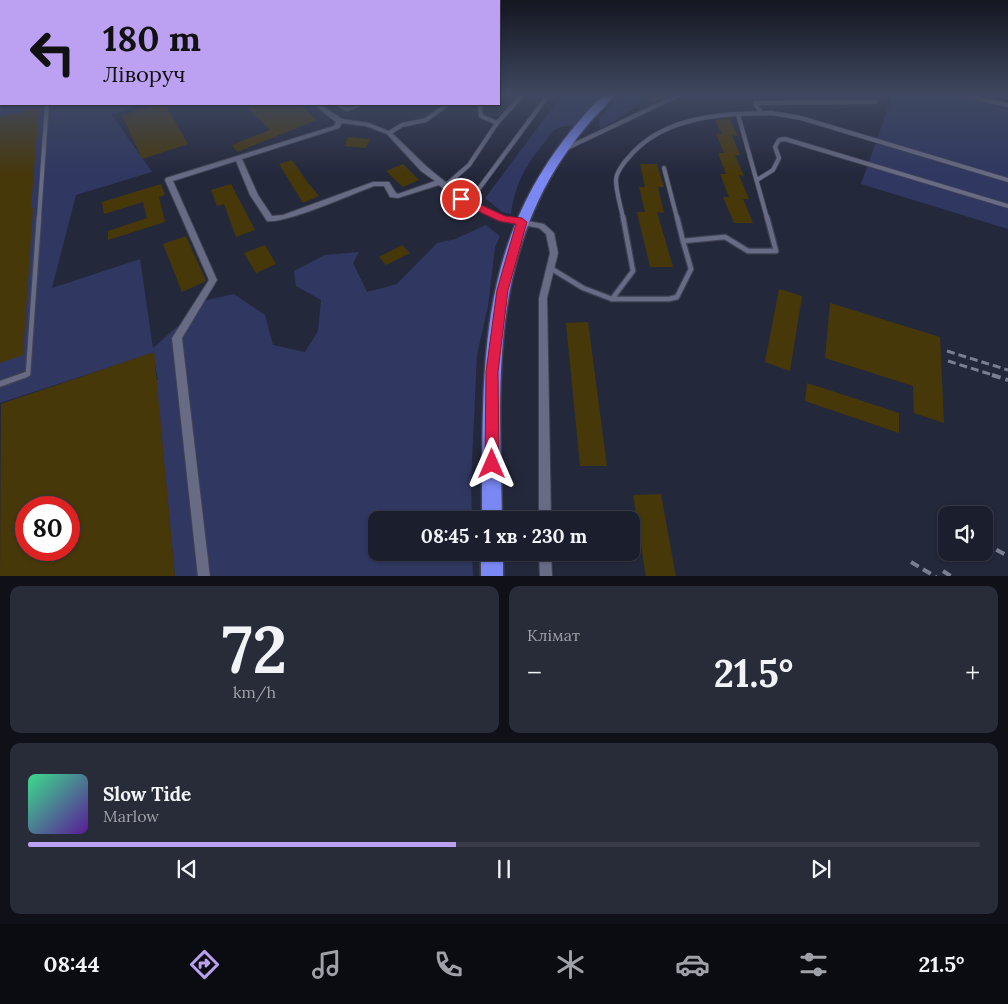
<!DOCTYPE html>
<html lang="uk">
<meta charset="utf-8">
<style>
:root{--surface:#1b1e2c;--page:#282b38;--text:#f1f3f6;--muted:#a0a2a9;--line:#393c48;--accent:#bca0f2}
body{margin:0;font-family:Lora,serif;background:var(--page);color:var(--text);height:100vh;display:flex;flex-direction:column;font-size:19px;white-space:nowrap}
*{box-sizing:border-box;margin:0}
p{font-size:16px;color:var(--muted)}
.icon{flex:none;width:28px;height:28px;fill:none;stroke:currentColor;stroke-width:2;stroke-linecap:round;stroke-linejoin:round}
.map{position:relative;height:576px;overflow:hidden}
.drawer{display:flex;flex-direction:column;gap:10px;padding:10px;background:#0f1018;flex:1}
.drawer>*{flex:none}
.banner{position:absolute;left:0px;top:0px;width:500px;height:105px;box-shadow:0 1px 4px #0004,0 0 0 1px var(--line);background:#bca0f2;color:#111;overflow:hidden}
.tools{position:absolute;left:938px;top:506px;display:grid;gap:10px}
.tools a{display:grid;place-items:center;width:55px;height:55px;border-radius:10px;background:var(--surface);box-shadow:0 1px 4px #0004,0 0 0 1px var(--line);font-size:25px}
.speed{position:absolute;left:15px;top:496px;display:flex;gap:10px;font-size:25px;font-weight:700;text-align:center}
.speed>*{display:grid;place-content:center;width:65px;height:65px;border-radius:50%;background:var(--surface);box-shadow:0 1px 4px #0004,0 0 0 1px var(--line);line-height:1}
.speed .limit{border:8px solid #d22;background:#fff;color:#111}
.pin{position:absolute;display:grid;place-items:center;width:42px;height:42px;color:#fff;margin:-21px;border:2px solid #fff;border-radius:50%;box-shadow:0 1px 5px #0007}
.me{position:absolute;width:55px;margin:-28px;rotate:0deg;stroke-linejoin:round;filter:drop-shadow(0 0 4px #0008)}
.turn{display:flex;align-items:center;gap:18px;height:105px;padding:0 20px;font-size:22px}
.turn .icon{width:65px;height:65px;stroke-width:2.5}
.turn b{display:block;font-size:35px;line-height:42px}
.big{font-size:38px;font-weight:700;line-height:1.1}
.drawer .tile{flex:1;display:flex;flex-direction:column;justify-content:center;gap:8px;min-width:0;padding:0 18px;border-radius:10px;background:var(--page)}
.drawer .dial{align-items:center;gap:0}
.dial b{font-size:65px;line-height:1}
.song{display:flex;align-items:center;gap:15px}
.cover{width:60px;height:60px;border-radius:8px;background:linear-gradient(135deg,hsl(150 70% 55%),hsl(270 70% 35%))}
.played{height:5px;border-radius:2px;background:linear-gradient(90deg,var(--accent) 45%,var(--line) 45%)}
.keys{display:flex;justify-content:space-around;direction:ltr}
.heat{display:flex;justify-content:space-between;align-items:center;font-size:28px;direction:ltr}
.drawer .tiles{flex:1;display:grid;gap:10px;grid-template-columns:1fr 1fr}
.tile:last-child{grid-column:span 2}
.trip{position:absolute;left:368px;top:511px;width:272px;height:50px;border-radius:10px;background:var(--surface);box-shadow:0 1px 4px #0004,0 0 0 1px var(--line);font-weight:700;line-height:50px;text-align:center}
.tabs{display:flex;height:80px;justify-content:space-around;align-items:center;background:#0b0c12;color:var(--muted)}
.tabs .icon{width:35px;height:35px}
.tabs .active{color:var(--accent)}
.tabs b{font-size:22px;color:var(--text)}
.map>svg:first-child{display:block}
.green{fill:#303761}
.building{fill:#47380a;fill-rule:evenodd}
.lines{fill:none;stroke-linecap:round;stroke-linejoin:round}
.lane-far2-casing{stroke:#404253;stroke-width:5.5}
.lane-far1-casing{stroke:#404253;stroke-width:7}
.lane-casing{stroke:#404253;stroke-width:8}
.street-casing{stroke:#404253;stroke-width:2}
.highway-casing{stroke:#404253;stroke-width:3}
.lane-far2{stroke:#676b83;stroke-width:4}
.lane-far1{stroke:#676b83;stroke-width:4.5}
.lane{stroke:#676b83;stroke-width:5.5}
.street{fill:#676b83;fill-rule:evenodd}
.highway{fill:#7a88f3;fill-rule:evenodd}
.rail-far1{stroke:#7c7f8f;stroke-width:3;stroke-dasharray:8 4;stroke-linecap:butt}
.rail{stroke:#7c7f8f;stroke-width:4;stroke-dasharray:9 5;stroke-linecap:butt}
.route{fill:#e11d48;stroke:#92132f}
</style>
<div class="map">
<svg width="1008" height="577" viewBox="0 0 1008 577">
<rect width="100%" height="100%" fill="#24283b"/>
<g class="green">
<path d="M0,94L1,104H141L112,115L152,172L76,195L52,288L140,259L153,348L207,300L234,294L265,315L273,345L305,352L318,331L321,300L296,286L294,271L325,255L359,252L353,263L367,292L397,284L437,243L455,239L486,225L500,236L495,247L488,306L477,355L471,482L472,520H376V552L472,553L473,576H175L156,380H158L153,353L0,403Z"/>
<path d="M563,94H605L575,126C552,125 553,132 541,147C524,167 514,188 511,214L502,212L485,198Z"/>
<path d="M623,94H647C635,112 617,118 600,129L599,118Z"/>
<path d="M893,94H949L1008,106V229L861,184Z"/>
</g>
<g class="building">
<path d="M650,94H669L653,103L643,98Z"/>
<path d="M152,104H165L188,144L142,159L122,115L153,106Z"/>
<path d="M244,104H299L317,120L237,152L232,145L270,130Z"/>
<path d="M39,108L31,208H33L23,355L0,363V117Z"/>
<path d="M729,118L738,136L732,135L740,155H735L744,176L739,175L749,199H743L753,223H734L723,197H729L720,174H726L718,153H724L716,134H722L715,120Z"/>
<path d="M348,137L370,139L366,148L344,146Z"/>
<path d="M292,160L308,183L319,196L303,203L279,164Z"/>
<path d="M403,164L419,180L403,187L386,171Z"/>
<path d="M640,164H657L664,187H658L664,213L657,212L673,267H650L637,212H645L639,187H645Z"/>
<path d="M161,184L165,195L159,197L165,222L108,240V231L147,218L143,202L104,214L102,202Z"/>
<path d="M231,184L255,230L236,237L224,204L217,206L211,190Z"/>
<path d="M186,236L206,281L182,292L163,244Z"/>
<path d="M265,245L276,264L256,273L244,253Z"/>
<path d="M402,245L410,253L386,265L379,257Z"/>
<path d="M779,289L802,296L790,371L765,362Z"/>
<path d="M830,303L940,337L944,423L914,413L913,386L825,358Z"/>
<path d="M588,322L607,466H580L566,323Z"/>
<path d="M154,352L175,577H0L1,404ZM26,508H69V550H26Z"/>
<path d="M807,383L899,413V433L805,401Z"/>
<path d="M661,494L676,577H646L633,495Z"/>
</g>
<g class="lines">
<g class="lane-far2-casing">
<g id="lane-far2">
<path d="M959,94L1008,105"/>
<path d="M338,104L347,109L361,104"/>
<path d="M484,104L480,107L481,116L497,123L523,94"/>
<path d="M761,113L755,103L875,102"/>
<path d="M389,133L402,125L426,120L448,104"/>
<path d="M565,149L681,94"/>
<path d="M664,168L677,218"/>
<path d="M757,180L773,170L779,158L775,147L779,140L785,139L1008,206"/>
<path d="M445,186L469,165L497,123"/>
<path d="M469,202L549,94"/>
<path d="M39,218L47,104"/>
<path d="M623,218C621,207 616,192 616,180C616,173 624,162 629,157C656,125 698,116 738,114"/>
<path d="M767,218L738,114L772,113L801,118L1008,180"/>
</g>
</g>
<g class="lane-far1-casing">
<g id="lane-far1">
<path d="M677,217L683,241L725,237L748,251H776L767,217"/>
<path d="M552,269L583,288L612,299L633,271L623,217"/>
<path d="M612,299H669L677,297L691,269L683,241"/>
<path d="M22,376L28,374L39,217"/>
</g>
</g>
<g class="lane-casing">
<path id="lane" d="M0,384L25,375"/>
</g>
<g class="street-casing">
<g id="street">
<path d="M313,104H320L342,119L369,123L391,132L427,167L464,197L505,217L544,224L554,233L558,253L547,298L551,520H539V298L550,253L546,234L539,228L500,221L458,201L439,185L398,198L390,197L384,186H374C352,194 286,224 267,221L250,195L236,161L173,181L217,280L182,338L210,577H198L172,338L209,280L165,180L166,178L334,126L336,122ZM342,123L366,126L387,134L421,171L435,181L398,194L396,193L389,182H373L283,215L272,216L258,195L242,159L339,128Z"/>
<path d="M539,552H551L552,577H540Z"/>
</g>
</g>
<g class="highway-casing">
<g id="highway">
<path d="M604,94H615C608,104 598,113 590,122C577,137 566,152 556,168C489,277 500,399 502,520H482C483,350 475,224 604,94Z"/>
<rect x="481" y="552" width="22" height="25"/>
</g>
</g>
<use href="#lane-far2" class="lane-far2"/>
<use href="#lane-far1" class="lane-far1"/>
<use href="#lane" class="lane"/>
<use href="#street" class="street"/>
<use href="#highway" class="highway"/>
<g class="rail-far1">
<path d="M947,351L1008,370"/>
<path d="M948,361L996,376"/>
</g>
<g class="rail">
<path d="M992,375L1008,380"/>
<path d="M984,543L1008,556"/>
<path d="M911,562L936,577"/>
<path d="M943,571L952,577"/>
</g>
</g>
<linearGradient id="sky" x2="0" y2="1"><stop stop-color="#141620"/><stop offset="0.54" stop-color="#3f4860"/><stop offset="1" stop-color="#3f4860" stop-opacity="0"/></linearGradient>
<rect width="1008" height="175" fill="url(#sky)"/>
<path class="route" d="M461,196L505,216L522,218L527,222L508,290L500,355L498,372L499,464L497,469L492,471L487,469L485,464L486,372L497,290L516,224L499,221L457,201L456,199Z"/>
</svg>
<div class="tools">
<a><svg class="icon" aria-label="sound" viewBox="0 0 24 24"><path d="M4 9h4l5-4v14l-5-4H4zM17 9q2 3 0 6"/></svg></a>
</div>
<div class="speed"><div class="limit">80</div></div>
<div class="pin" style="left:461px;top:199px;background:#d93025"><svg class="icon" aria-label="arrive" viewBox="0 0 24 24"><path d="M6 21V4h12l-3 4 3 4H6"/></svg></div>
<svg class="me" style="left:492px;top:464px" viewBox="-20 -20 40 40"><path d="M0-17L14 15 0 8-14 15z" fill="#e11d48" stroke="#fff" stroke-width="4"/></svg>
<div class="trip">08:45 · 1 хв · 230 m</div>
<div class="banner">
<div class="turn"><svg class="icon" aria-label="left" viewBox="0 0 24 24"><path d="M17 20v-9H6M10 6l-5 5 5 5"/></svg><div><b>180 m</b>Ліворуч</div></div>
</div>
</div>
<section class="drawer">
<div class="tiles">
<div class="tile dial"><b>72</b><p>km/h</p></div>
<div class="tile"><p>Клімат</p>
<div class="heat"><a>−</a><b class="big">21.5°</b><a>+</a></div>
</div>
<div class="tile">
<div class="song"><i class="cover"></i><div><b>Slow Tide</b><p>Marlow</p></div></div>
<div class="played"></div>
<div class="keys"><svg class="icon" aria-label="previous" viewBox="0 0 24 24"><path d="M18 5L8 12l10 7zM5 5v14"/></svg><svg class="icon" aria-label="pause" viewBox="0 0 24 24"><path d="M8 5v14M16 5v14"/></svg><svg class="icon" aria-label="next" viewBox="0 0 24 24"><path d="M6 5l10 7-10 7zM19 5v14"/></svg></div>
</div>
</div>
</section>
<nav class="tabs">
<b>08:44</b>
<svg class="icon active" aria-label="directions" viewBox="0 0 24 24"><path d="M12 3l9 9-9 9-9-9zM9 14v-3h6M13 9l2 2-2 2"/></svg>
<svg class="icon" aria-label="music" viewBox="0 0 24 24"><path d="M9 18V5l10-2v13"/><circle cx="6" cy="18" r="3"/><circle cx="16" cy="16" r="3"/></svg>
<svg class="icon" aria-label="phone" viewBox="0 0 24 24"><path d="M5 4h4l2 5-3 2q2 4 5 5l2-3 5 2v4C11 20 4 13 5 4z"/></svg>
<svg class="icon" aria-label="climate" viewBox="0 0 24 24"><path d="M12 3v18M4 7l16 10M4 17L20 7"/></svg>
<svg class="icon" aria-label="car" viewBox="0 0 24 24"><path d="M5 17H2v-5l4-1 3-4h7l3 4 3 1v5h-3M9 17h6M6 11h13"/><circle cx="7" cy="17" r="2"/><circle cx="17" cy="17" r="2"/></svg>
<svg class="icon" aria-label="filters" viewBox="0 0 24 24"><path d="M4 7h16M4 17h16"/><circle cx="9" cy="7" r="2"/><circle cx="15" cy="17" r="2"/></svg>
<b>21.5°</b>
</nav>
